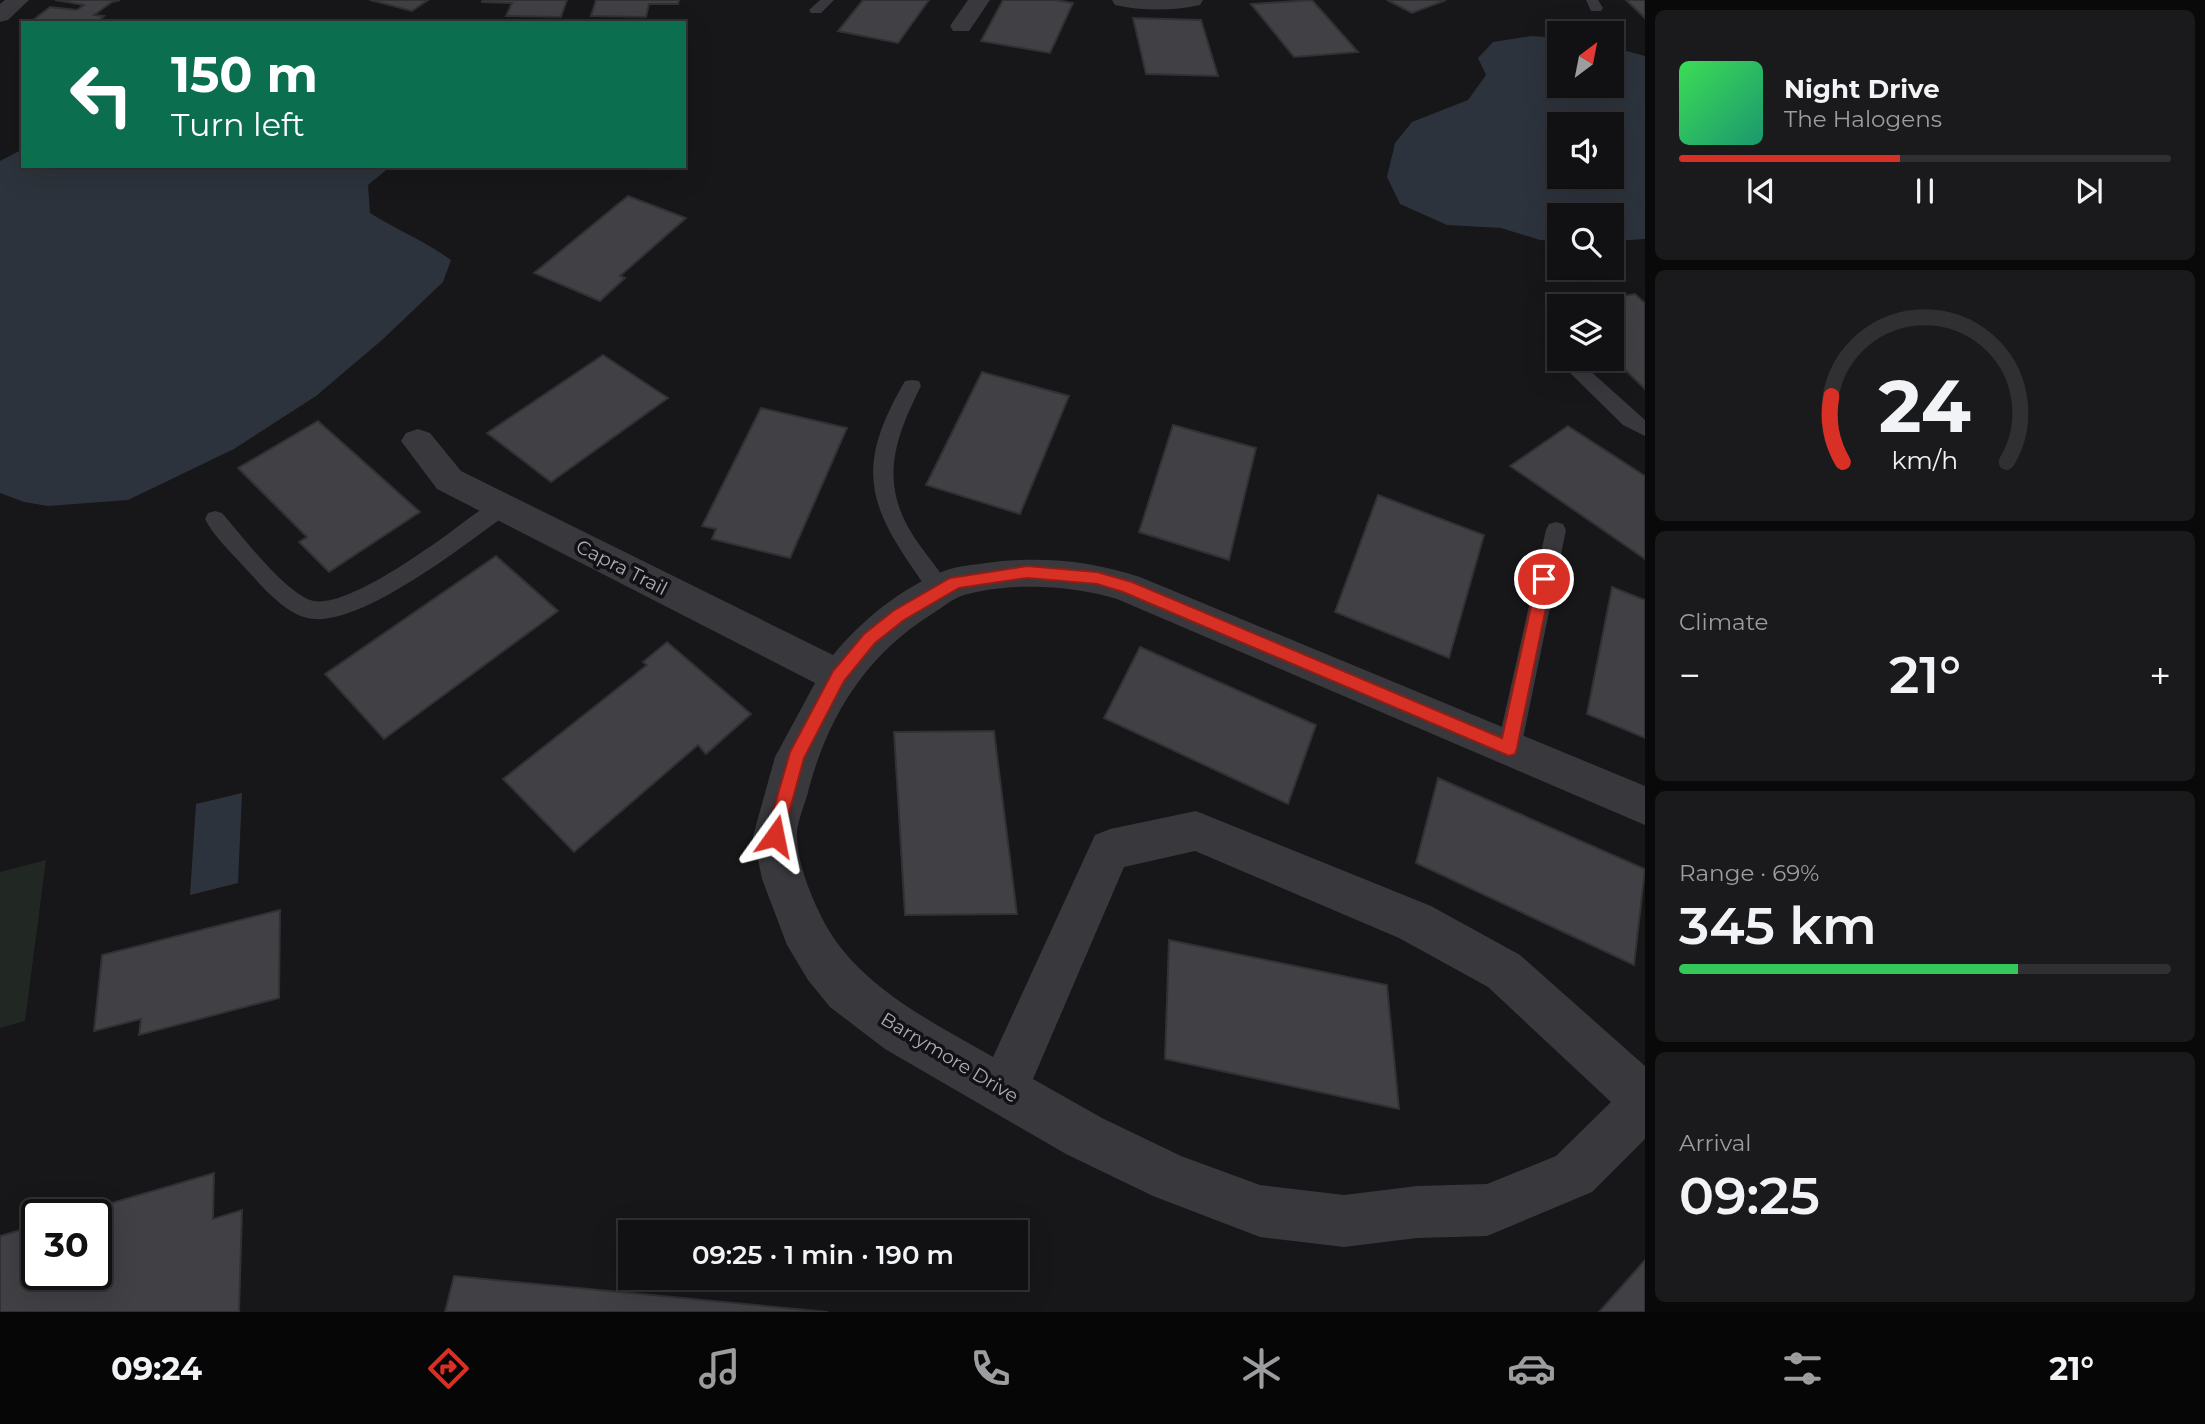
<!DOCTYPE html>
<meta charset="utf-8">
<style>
:root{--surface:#111012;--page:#1a191b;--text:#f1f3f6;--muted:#9c9d9f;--line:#303032;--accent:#d93025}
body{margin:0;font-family:Montserrat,sans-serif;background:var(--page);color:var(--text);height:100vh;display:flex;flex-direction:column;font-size:26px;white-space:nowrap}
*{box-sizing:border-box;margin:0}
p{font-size:23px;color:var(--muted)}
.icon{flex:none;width:38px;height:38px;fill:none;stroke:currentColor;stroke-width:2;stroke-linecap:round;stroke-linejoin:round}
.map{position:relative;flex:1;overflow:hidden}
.panel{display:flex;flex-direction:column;gap:10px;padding:10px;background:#09090a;width:560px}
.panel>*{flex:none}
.top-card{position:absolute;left:21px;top:21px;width:665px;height:147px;border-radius:0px;box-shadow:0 7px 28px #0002,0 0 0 2px var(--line);background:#0b6e4f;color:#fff;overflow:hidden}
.needle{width:46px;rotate:32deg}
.controls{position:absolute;left:1547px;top:21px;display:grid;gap:14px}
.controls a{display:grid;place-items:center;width:77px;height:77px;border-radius:0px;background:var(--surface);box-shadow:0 7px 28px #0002,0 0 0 2px var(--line);font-size:35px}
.speed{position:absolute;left:21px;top:1199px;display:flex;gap:14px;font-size:35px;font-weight:700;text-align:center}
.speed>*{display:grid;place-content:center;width:91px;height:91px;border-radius:50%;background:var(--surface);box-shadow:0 7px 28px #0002,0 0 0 2px var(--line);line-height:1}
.speed .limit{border:4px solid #111;border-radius:10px;background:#fff;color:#111}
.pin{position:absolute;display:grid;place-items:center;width:60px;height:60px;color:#fff;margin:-30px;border:4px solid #fff;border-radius:50%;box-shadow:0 2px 7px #0007}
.me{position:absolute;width:77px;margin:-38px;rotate:12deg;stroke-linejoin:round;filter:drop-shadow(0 0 5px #0008)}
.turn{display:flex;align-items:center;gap:24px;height:147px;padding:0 35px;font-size:32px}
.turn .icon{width:91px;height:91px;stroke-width:2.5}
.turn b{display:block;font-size:49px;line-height:60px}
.big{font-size:52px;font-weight:600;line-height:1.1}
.panel .card{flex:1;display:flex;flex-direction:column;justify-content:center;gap:10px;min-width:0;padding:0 24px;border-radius:10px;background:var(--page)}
.panel .dial{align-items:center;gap:0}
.dial svg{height:182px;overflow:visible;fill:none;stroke:var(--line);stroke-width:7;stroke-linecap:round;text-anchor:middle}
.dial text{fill:var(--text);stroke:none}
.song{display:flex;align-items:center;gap:21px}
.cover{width:84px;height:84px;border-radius:10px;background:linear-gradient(135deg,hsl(130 70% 55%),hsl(160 70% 35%))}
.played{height:7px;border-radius:4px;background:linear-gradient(90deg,var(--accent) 45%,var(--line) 45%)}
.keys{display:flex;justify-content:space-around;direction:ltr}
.heat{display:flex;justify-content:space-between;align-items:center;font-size:38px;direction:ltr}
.charge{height:10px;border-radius:5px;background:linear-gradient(90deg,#34c759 69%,var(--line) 0)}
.trip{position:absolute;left:618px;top:1220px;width:410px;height:70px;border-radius:0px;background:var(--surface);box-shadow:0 7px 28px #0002,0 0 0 2px var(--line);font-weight:600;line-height:70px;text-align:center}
.dock{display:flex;height:112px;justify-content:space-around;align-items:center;background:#070607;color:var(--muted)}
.dock .icon{width:49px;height:49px}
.dock .selected{color:var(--accent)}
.dock b{font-size:32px;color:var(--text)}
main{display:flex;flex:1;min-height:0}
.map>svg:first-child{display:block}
.green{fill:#212823}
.water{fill:#2d333c;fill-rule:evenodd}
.building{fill:#414045;stroke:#313134;stroke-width:2}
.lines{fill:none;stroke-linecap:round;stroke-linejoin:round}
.service{fill:#38383d;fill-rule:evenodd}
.minor{fill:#38383d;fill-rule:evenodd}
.route{fill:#d93025;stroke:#8d1f18;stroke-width:2}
.labels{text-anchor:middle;stroke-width:7;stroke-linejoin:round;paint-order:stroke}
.street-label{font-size:19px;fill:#a9abb8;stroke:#121113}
</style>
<main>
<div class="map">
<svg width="1645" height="1312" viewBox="0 0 1645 1312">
<rect width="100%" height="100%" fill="#171618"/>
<path class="green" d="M46,860L25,1021L0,1028V872Z"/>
<g class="water">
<path d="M1531,36L1559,38V86H1612V47L1645,56V239L1612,241V215H1559V241L1540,240L1501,228L1447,225L1400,204L1387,177L1395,143L1412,122L1468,100L1486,75L1478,58L1493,42ZM1559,124H1612V177H1559Z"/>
<path d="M23,149V166H391L368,185L370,213C397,230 425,241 451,260L443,282L382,340L316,396L234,449L128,500L48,506L24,502L0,493V161Z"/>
<path d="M242,793L238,883L190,895L196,804Z"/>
</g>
<g class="building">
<path d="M55,0H120L112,2L94,15L104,16L96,23H29L50,7L77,10L84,5Z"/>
<path d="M370,0H428L412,11Z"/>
<path d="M483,0H567L561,17L506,16L512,3L482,2Z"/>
<path d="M596,0H679L678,4H649L646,17L591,16Z"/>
<path d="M863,0H929L898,43L838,31Z"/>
<path d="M1003,0H1055L1073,3L1050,53L981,41Z"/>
<path d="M1312,0L1358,52L1294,57L1251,4Z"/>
<path d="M1387,0H1446L1412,13Z"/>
<path d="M1626,0H1645V18Z"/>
<path d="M1133,18L1201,20L1218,76L1146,74Z"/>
<path d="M628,196L686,218L620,276L625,278L600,301L534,273Z"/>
<path d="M1635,294L1645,303V389L1612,357V306H1596L1602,305L1597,301Z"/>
<path d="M603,355L668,398L551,482L487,433Z"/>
<path d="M982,372L1069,396L1020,514L926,485Z"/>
<path d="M761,408L847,428L790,558L712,539L716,529L702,526Z"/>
<path d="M318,421L420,512L329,572L299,542L307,537L238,468Z"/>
<path d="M1173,425L1256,448L1229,560L1139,532Z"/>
<path d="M1568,426L1645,476V559L1510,466Z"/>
<path d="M1378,495L1484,535L1449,658L1335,612Z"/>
<path d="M496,556L558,611L384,739L325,674Z"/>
<path d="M1612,587L1645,600V738L1587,714Z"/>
<path d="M667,642L751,714L706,754L698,745L574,852L503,779L647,665L643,662Z"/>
<path d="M1140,647L1316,725L1288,804L1104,718Z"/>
<path d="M994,731L1017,914L905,915L894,732Z"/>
<path d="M1438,778L1645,869L1634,965L1416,863Z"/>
<path d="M280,910L279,998L139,1035L141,1019L94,1031L102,955Z"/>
<path d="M1169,940L1387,985L1399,1109L1165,1059Z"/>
<path d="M214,1173L213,1219L242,1210L239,1312H0V1236L37,1225V1274H96V1214H74Z"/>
<path d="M1645,1260V1312H1599Z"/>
<path d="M454,1276L828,1312H445Z"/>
</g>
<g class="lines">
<g class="service">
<path d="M820,0H834L821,13H811L809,10Z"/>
<path d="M1586,0H1598L1603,8L1601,11H1591Z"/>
<path d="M1559,355V359H1577L1645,420V436L1623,425L1560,363L1557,359Z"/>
<path d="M912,380L919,381L921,386C894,440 879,483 914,537C926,555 941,571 951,590L948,596L940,599L932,596C874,513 848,478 905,381Z"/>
<path d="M503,499L510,502L513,507L510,512C467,543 366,623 314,619C287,617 263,587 246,569C232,553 214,537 205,519L208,513L215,511L222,513C243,537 282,589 310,600C341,611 419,554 444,537C462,524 482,506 503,499Z"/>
<path d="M1556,522L1563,524L1566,530L1521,748L1518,756L1509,759L1500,756L1497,748L1546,530L1549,524Z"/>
</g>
<g class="minor">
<path d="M5,0H29L8,20L0,22V4Z"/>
<path d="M968,0H990L969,31H953L950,26Z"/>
<path d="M1112,0H1203L1200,5C1173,11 1142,11 1115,5Z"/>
<path d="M418,429L430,433L461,471L833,655C862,620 901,588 944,571C957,566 972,565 986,563C1039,556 1089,560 1140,577L1645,786V825L1117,599C1072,585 1009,582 964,595C953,598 942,608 932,614C864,656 826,720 807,796C803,809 796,825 797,838C798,863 809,891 820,914C853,984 929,1020 993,1057L1095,835L1110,829L1196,811L1431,906L1520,955L1645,1066V1139L1592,1192L1487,1236L1417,1238L1344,1247L1260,1237L1153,1196L1066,1154L885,1049L830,1007L808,980L787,945L762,879L753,836L775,757L815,683L437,489L401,441L406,433ZM1195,851L1399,938L1488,987L1611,1102L1556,1156L1487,1184L1417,1186L1344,1195L1260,1185L1181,1156L1102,1118L1033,1079L1124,867Z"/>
</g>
</g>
<path class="route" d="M1027,566L1097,572L1132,582L1502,738L1537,579L1544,573L1552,579L1517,748L1515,754L1509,756L1123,592L1097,584L1027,578L959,588L904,620L875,643L844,681L804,758L781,842L775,844L768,842L766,836L790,752L833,671L864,634L893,611L950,578Z"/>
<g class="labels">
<g class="street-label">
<text transform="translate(622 567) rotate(27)" y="7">Capra Trail</text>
<text transform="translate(950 1057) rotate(31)" y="7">Barrymore Drive</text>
</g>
</g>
</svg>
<div class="controls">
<a><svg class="needle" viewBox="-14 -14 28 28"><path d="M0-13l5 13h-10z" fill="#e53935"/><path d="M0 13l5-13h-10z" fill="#9c9d9f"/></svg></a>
<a><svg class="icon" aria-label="sound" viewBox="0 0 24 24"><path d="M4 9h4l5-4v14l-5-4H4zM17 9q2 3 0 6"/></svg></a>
<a><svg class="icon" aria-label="search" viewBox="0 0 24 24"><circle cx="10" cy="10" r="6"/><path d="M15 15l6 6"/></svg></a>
<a><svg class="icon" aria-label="layers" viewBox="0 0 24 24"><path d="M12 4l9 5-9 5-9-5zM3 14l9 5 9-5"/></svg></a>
</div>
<div class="speed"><div class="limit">30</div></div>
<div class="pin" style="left:1544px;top:579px;background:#d93025"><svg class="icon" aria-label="arrive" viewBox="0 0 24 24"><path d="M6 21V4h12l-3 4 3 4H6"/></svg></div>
<svg class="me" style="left:775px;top:836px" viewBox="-20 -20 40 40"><path d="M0-17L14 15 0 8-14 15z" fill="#d93025" stroke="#fff" stroke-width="4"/></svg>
<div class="trip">09:25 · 1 min · 190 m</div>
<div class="top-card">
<div class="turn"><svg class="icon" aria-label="left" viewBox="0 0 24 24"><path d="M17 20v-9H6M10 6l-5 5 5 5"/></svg><div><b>150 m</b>Turn left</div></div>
</div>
</div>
<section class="panel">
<div class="card">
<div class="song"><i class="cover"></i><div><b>Night Drive</b><p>The Halogens</p></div></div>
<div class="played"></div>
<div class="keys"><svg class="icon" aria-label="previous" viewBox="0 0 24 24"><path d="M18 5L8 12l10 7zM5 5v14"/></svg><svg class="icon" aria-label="pause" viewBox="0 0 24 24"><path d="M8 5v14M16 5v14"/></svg><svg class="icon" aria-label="next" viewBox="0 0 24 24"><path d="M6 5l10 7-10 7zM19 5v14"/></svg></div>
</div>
<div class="card dial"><svg viewBox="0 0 100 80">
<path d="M14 69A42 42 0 1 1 86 69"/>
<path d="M14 69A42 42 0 0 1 9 40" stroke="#d93025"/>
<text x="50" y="56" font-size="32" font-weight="700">24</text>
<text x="50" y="72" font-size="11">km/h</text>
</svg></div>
<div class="card"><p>Climate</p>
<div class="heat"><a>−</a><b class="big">21°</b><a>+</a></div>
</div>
<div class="card"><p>Range · 69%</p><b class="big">345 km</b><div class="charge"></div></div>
<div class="card"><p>Arrival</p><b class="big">09:25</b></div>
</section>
</main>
<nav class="dock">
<b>09:24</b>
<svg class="icon selected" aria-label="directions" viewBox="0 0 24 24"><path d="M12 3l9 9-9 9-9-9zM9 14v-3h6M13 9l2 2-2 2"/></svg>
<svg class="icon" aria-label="music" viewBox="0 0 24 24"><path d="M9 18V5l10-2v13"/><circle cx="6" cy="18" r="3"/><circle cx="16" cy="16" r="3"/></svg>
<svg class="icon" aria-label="phone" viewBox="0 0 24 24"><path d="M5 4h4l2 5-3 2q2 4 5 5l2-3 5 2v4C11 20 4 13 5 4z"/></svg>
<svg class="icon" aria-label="climate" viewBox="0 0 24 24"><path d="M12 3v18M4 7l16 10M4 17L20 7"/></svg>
<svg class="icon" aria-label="car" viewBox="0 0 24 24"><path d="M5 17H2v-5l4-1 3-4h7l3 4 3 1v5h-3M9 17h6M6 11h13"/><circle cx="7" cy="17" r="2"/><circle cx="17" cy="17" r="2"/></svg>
<svg class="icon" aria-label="filters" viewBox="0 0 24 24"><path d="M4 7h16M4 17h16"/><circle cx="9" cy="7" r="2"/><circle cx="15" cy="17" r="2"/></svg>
<b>21°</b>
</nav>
